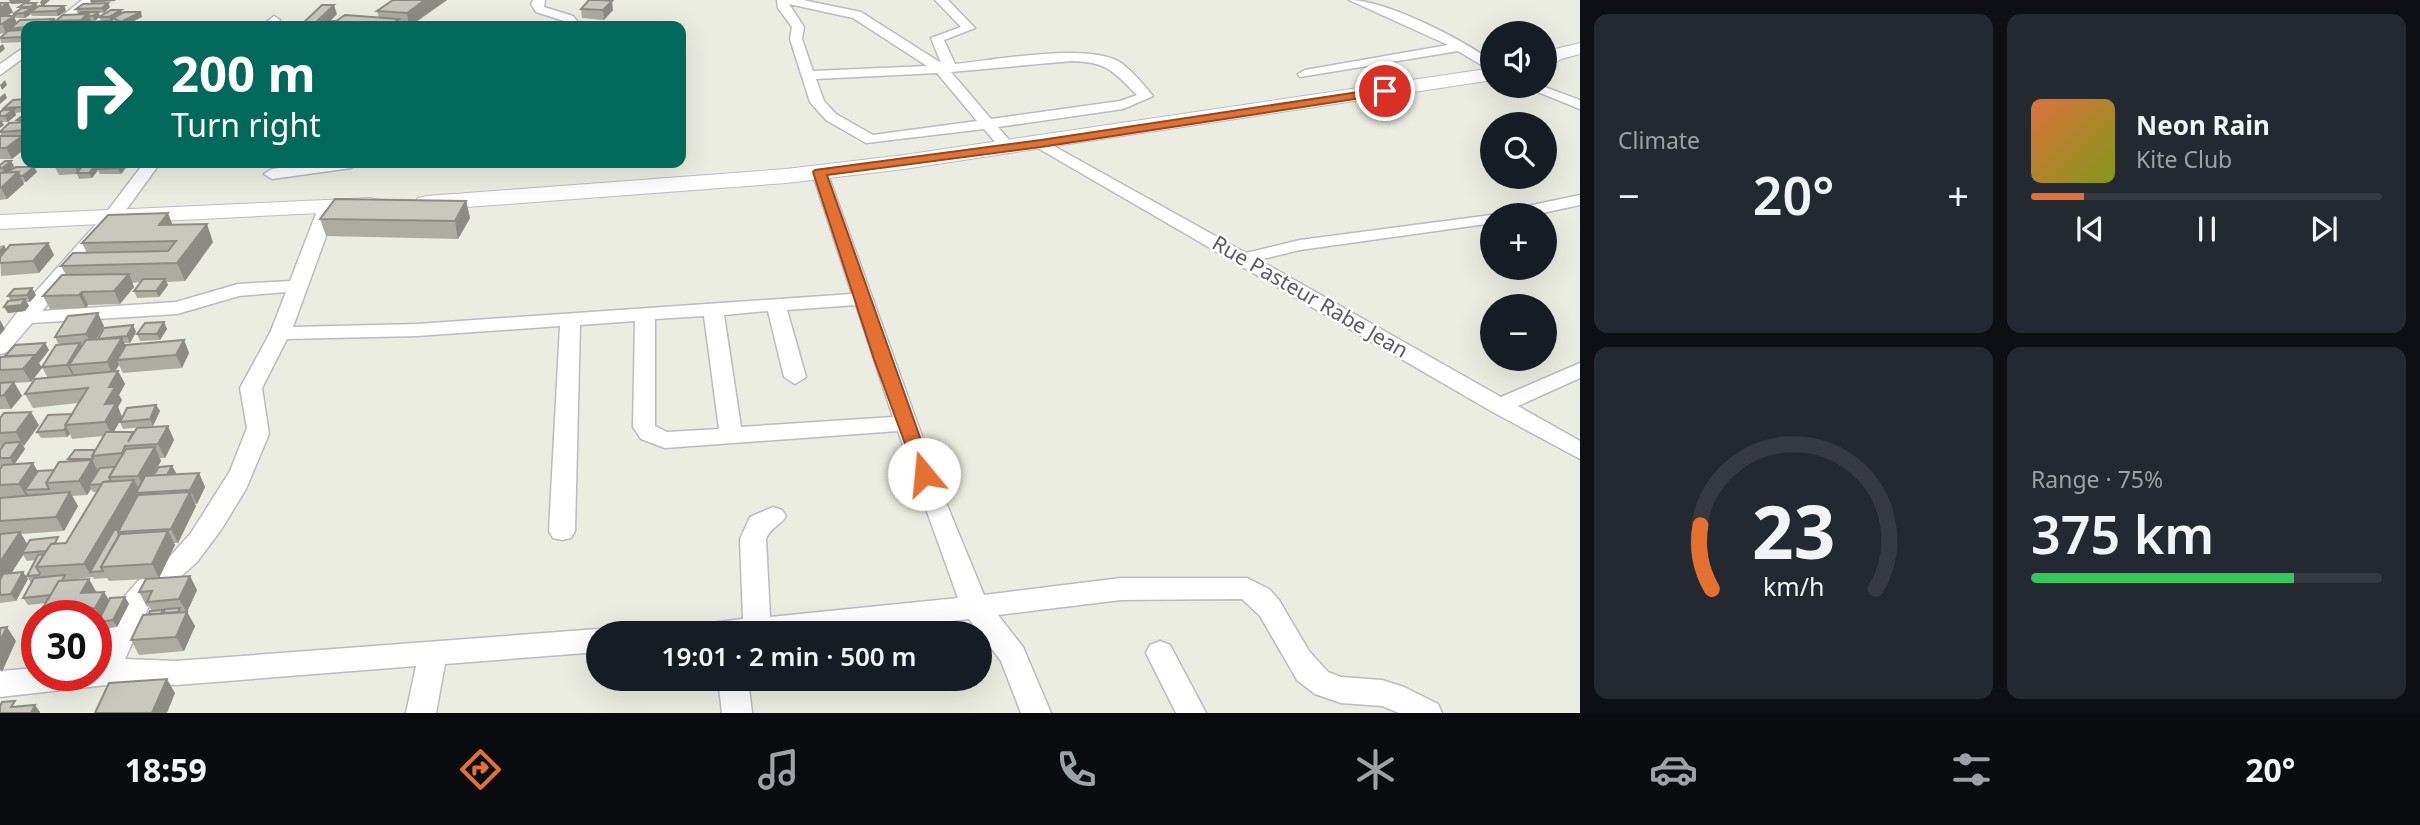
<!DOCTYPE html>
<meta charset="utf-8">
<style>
:root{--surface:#171b24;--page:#242831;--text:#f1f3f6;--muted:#9ea1a6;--line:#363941;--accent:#e47031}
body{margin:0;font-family:"Noto Sans",sans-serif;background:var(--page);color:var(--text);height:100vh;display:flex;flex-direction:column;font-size:26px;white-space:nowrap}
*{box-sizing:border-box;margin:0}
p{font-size:23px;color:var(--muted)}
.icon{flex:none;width:38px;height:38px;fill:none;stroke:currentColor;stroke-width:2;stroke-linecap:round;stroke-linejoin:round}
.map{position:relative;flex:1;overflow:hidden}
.drawer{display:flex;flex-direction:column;gap:14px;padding:14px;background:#0d0f14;width:840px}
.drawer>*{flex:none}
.hud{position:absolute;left:21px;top:21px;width:665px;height:147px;border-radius:14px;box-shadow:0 7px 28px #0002;background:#00695c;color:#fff;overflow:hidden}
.tools{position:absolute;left:1480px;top:21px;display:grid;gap:14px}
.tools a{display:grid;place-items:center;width:77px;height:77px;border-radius:50%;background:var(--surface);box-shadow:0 7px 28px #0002;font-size:35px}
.speed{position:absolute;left:21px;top:600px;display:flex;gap:14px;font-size:35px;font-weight:700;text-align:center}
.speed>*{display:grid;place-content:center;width:91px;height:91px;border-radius:50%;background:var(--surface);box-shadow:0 7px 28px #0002;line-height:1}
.speed .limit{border:10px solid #d22;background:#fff;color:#111}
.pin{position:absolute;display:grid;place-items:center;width:60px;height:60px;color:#fff;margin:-30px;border:4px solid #fff;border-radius:50%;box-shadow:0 2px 7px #0007}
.me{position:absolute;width:77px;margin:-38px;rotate:343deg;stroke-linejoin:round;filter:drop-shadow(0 0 5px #0008)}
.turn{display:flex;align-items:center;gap:24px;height:147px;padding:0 35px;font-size:32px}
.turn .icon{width:91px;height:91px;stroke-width:2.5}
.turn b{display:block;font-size:49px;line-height:60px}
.big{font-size:52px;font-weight:600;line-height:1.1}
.drawer .card{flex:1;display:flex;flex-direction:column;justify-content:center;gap:10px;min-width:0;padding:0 24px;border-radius:14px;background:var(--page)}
.drawer .dial{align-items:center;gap:0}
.dial svg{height:182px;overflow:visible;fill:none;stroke:var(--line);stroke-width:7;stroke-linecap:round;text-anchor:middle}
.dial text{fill:var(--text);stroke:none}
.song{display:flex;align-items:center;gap:21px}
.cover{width:84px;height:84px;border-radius:10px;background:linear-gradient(135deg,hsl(20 70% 55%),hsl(70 70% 35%))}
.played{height:7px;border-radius:4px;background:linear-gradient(90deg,var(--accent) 15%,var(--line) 15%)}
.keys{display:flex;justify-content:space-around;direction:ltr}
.heat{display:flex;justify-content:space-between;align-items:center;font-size:38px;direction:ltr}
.charge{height:10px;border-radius:5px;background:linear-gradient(90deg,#34c759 75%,var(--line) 0)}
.drawer .tiles{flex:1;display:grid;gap:14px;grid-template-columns:repeat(2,1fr)}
.trip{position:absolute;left:586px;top:621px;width:406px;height:70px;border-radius:35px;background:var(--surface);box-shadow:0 7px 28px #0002;font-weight:600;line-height:70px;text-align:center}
.tabs{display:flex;height:112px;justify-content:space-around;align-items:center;background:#090b0e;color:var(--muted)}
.tabs .icon{width:49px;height:49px}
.tabs .on{color:var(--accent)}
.tabs b{font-size:32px;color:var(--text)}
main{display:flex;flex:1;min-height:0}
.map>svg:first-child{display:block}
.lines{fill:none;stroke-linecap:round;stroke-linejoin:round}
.minor-casing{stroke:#babac1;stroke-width:3}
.secondary-casing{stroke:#bbbcc3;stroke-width:2}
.minor{fill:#fff;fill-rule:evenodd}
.secondary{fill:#fff;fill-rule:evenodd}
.wall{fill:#acaca3;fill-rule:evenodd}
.shaded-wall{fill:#8c8c85}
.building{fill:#c8c8be;stroke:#8c8c85;stroke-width:2}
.route{fill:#e47031;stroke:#944920;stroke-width:2}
.labels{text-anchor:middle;stroke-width:5;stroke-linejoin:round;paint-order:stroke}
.street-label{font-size:21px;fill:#5b5c63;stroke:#fff}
</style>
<main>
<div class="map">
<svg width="1580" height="713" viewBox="0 0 1580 713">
<rect width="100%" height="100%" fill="#ecede2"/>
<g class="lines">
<g class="minor-casing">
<g id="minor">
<path d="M82,0H95L63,26H50Z"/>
<path d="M533,0H545L544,7L573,16L577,21L573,26H561L564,21L536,12L531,4Z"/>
<path d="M777,0H803L861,12L941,63L931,38L961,27L935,0H948L975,28L944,40L955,64C995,60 1084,43 1118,61C1130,68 1144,85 1153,96L1123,109L998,127L1016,148L1008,153L1003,151L984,129L866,143L826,120L810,102L790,39L792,27L778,8ZM789,4L853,18L927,66L813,71L802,39L804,27ZM1072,61C1107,62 1113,71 1137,95L1120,101L991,119L951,72ZM937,73L977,121L873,135L836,114L824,101L816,79Z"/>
<path d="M1349,0C1386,0 1462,39 1493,62V72L1458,51L1300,77L1298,74L1305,70L1448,45Z"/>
<path d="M274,16L280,20L275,26H262Z"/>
<path d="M26,46V56L0,75V64Z"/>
<path d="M1523,86H1542L1580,100V109Z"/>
<path d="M1041,139L1246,253L1300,240L1499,214L1493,215V223L1300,250L1259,260L1501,397L1580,363V378L1518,406L1580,441V459L1491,411L1036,147L1033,144Z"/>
<path d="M144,163H160L118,221L42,311L176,302L238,284L290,281L319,206L328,201L337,206L293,327L417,324L852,294L812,172L814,169H826L945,500L984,595L1121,578H1247L1269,589L1279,600L1309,651L1328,672L1341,677L1382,680L1404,687L1438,704L1442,713H1399L1382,706L1341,703L1315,694L1297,680L1260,616L1242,599L1121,600L998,615L1023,647L1051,713H1021L1001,661L969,619L847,634H682L686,626L743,619L740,539L750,517L773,507L782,510L786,516C780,526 770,528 766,539L770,617L958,598L898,431L665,448L641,439L633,427L635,321L580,325L575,531L571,538L562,540L553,538L549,531L560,326L417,336L287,339L262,388L269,434L246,489L221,530L197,562L150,604L125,659L176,661L598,629L608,634H598V652L445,664L436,713H406L416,666L176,685L133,682L0,697V671L37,668V676H96V659L125,596L138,581L165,562L191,533L230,471L247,428L240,388L270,333L286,292L239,296L177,314L32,323L7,352L0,354V335L16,314L106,213ZM856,305L893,417L741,427L724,315L768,311L784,377L795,384L806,377L787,310ZM704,316L719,429L667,432L655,426V319Z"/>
<path d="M318,163H359L351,168L272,179L264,174L272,169Z"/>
<path d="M1580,195V205L1533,215H1501L1504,211Z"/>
<path d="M1160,641L1170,645L1206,713H1176L1146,653L1150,645Z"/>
<path d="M718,679H748L752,713H722Z"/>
</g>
</g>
<g class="secondary-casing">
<g id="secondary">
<path d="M1580,43V54L1561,59L1545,69L1547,51Z"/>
<path d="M1493,68V80L904,169L786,183L427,210L418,208L415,203L418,198L427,196L786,169L904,155Z"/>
<path d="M370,198L379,200L382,205L379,210L0,229V215Z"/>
</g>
</g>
<use href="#minor" class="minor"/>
<use href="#secondary" class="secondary"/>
</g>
<g class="wall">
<path d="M41,0H50L43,6H64L66,11L58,16H32L31,14L25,18H15L13,14L20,9L19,7L41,6Z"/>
<path d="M393,0H447L411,26H301V25L337,14L330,21L379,18L377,11Z"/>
<path d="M0,3H8L13,12L7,16L17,23L55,19L57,24L52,26H26L25,42L1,43L0,37L4,33L0,34Z"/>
<path d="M110,7L104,13H98L100,16L121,10L122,13L142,17L124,26L115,23L114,20L110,22L111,26H58L56,21L79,14H78L76,9ZM99,17L101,21L92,22L91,21H95Z"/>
<path d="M581,9L613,10L604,20L582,18Z"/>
<path d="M26,94V110L23,112L15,113L16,115L8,122H2L4,125L0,128V112L5,110L4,108L25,99L24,96Z"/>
<path d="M26,113V142H24L26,146L12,159H0V136H2L0,132L18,122L17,120Z"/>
<path d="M53,163H101L102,164L103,163H130L121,174H100L98,170L92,178L79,179L77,174L59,175Z"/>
<path d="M0,165L14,166L8,172L34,167L37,172L26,182H23L24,184L7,199L0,200Z"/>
<path d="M466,201L470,218L458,239L326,236L320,219Z"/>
<path d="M173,225L213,242L185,281L167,282L168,285L159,297L137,298L134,291L141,282L132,283L134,287L120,304L88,305L86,308L50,309L43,296L66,275L61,266L87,253L82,243Z"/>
<path d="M48,243L54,255L39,273L1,276L0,246L4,245L6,250Z"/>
<path d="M36,295L30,302H27L29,306L25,311L8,313L4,307L11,301L8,296Z"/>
<path d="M164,322L167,329L160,340L140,341L137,334Z"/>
<path d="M133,325L136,332L130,343H124L125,345L184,340L189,353L182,368L123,373L119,365L115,371H118L125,384L119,395L122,400L118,407L122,417L114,432L133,433L174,440L165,458H160L161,461L153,476L172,466L176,473L175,475L199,473L205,487L197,504H195L196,506L178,543H174L175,545L159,578L190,576L197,590L187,612L195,626L184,651L139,655L131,640L152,611L149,606L147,607L139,592L146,579L109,581L107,578L94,579L93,577L68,580L96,592H104L109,600L125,597L129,604L117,627L102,629L101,627L96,636V616H43L40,612L46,603L28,605L23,598L31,583L27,576L36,560L27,561L23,555L11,573L23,572L28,579L16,601L0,603V469L3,466H0V448L1,449L2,447H0V418L39,425L23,446L25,449L14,464L38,471L54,470L69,462L68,459L95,450L103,436L72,439L70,434L67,437L41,438L37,432L72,414L78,403L33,408L25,394L48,378L42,367L59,345L55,337L104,326L96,339ZM91,489L93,492H97L66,543L27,544L21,534L64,531L78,506L72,496L87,495Z"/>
<path d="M45,343L49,350L39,363L42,368L31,382L14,383L22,396L11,409H0V357L5,356Z"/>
<path d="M156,405L160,411L153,426L123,429L120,422Z"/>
<path d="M37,644V664L31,665L26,657Z"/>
</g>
<g class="shaded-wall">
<path d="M9,0H31L28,3L11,4Z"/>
<path d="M43,0H50L42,7L40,2Z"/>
<path d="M90,0H116L115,1L91,3Z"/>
<path d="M425,0H447L409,26L407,13Z"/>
<path d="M612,1L613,10L604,20L603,10Z"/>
<path d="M8,3L13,12L0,21V8Z"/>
<path d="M36,3L38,7L30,12L31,14L25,18L23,13L31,8L30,7Z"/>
<path d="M108,3L110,7L104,13L102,8Z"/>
<path d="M334,5L337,14L325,26H314Z"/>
<path d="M64,6L66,11L58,16L56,11Z"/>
<path d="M121,10L122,15L113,18L114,20L111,22L109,17Z"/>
<path d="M98,12L100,16L95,21L93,16Z"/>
<path d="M141,12L142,17L123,26L121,22Z"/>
<path d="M88,14L92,23L89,26H82L83,25L81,20Z"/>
<path d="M14,16L18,25L24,27L26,32L6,33L2,24Z"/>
<path d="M55,19L57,24L52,26H41Z"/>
<path d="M399,19L400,26H389Z"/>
<path d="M109,21L111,26H103Z"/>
<path d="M3,44L5,49L0,53V46Z"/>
<path d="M5,80L7,85L2,90L0,85Z"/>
<path d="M5,93L7,98L0,104V97Z"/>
<path d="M26,102V110L23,112L21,107Z"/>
<path d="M14,109L16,115L8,122L5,116Z"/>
<path d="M1,120L4,125L0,128V121Z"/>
<path d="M22,136L26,148L12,159L6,148Z"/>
<path d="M11,161L14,166L5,174L2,168Z"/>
<path d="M73,163H89L78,174Z"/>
<path d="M97,163H101L102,165L92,178L89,173Z"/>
<path d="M122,163H130L121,174L118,168Z"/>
<path d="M34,167L37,172L26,182L23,176Z"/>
<path d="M18,172L24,184L7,199L1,188Z"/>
<path d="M466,201L470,218L458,239L455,221Z"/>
<path d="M168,213L175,231L159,225Z"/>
<path d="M207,224L213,242L185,281L177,263Z"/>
<path d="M48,243L54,255L39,273L33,261Z"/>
<path d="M4,245L10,258L0,263V250Z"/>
<path d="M129,274L134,287L120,304L114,291Z"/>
<path d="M165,279L168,285L159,297L156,291Z"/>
<path d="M32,288L36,295L30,302L27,295Z"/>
<path d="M82,292L88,305L86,308L79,295Z"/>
<path d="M25,299L29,306L25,311L8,313L4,307Z"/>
<path d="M98,313L104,326L92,347L86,334Z"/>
<path d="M0,320L5,329L0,335Z"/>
<path d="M164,322L167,329L160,340L157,334Z"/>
<path d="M133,325L136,332L130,343L127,336Z"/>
<path d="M122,338L128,351L117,360L119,365L113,375L107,362Z"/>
<path d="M184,340L189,353L182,368L176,355Z"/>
<path d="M45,343L49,350L39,363L42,368L31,382L23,369Z"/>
<path d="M80,343L86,356L69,365L75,376L74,378L67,365Z"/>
<path d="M118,371L125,384L119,395L122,400L118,407L122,417L112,435L105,422V404L109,387Z"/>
<path d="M14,382L22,396L11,409L4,395Z"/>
<path d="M156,405L160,411L153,426L150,419Z"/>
<path d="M31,412L39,425L24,446L16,432Z"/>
<path d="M168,426L174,440L165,458L158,444Z"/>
<path d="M66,427L70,434L67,437L64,430Z"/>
<path d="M21,442L25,449L14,465L10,458Z"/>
<path d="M155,447L161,461L145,489L138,476Z"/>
<path d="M92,460L100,474L89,485L91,489L87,495L79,481Z"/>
<path d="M33,463L41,477L25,490L29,496L27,498L19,484Z"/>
<path d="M172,466L176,473L170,483L166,476Z"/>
<path d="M199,473L205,487L197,504L190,490Z"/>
<path d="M134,480L141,493H136L139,498L118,532L90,572L93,578L84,564Z"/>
<path d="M70,492L78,506L64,531L56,517Z"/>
<path d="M190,492L196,506L178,543L171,529Z"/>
<path d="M168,531L175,545L159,578L152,564Z"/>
<path d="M20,532L29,547L22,553L23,555L4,585L0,580V562Z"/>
<path d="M23,572L28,579L16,601L11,594Z"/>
<path d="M190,576L197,590L187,612L195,626L184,651L176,637L187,613L179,599Z"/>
<path d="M89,579L97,593H81Z"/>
<path d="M104,592L112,606L103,621L95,608Z"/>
<path d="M125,597L129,604L117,627L113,620Z"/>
<path d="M99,616L102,621L98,622L101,627L96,636V621Z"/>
<path d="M7,627L16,641L2,672L0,669V641Z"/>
<path d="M167,679L175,693L167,713H152Z"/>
<path d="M35,705L40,712V713H31Z"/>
</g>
<g class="building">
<path d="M393,0H425L407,13L377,11Z"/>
<path d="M589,0H600L612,1L603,10L581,9Z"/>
<path d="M0,3H8L0,8Z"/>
<path d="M25,3H36L30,7H19Z"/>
<path d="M108,3L102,8L76,9L83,4Z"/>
<path d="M322,5H334L313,25H301Z"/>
<path d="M39,6H64L56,11L30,12Z"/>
<path d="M22,8H32L23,13L13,14Z"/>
<path d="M111,10H121L109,17H99Z"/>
<path d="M81,12H98L93,16H89L88,14H79Z"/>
<path d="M124,12H141L121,22L113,18Z"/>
<path d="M88,14L81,20L56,21L63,15Z"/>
<path d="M345,15L399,19L389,26H329Z"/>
<path d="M0,16H14L2,24H0Z"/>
<path d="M55,19L41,26H26V35L23,37L0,38L8,31L20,30L24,27L10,29L20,20Z"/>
<path d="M109,21L103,26H87L93,22Z"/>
<path d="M324,21H336L329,26H319Z"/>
<path d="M26,99V102L21,107L4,108L13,100Z"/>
<path d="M14,109L5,116H0V112L3,110Z"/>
<path d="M26,113V120H17Z"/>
<path d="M26,122V130L0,132L9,123Z"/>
<path d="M0,136H22L6,148H0Z"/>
<path d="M5,161H11L2,168H0V165Z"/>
<path d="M85,163H97L89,173H77Z"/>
<path d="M103,163H122L118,168L98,169Z"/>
<path d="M16,167H34L23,176H20L18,172H6Z"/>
<path d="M18,172L1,188H0V173Z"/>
<path d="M335,199L466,201L455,221L320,219Z"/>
<path d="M168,213L159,225L207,224L177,263L61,266L73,253L168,251L176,241L82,243L108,215Z"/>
<path d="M48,243L33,261L0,263V257L10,245Z"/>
<path d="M129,274L114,291L82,292L79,295L43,296L62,275Z"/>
<path d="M143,279H165L156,291H134Z"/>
<path d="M32,288L27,295L8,296L14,289Z"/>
<path d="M25,299L21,305L4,307L8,301Z"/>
<path d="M98,313L86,334L55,337L68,316Z"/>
<path d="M164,322L157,334H137L145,323Z"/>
<path d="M133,325L127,336L98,339L104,328Z"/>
<path d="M122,338L107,362L69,365L86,340Z"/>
<path d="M184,340L176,355L117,360L126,345Z"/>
<path d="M45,343L35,356V355L5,356L15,345Z"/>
<path d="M80,343L67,365L42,367L56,345Z"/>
<path d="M35,355L23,369L0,370V357Z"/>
<path d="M118,371L109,387H115L105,404L116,403L105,422L65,425L88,388L25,394L35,379Z"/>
<path d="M14,382L4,395L0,396V383Z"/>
<path d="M156,405L150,419L120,422L127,408Z"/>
<path d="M31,412L16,432L0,433V418L4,413Z"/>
<path d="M72,414L65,425L66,427L64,430L37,432L48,415Z"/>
<path d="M168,426L158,444L125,446L122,453L92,456L106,432H133L128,442L137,428Z"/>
<path d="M21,442L10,458H0V450L5,443Z"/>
<path d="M155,447L138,476L109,477L126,449Z"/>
<path d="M75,450H95L92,456L93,459H68Z"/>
<path d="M92,460L79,481L46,483L59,462Z"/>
<path d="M33,463L19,484L0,485V469L3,465Z"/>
<path d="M172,466L167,475L153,476L159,467Z"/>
<path d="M115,467L109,477L111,481L103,482L102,484L89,485L100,468Z"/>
<path d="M54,470L46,483L49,489L25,490L38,471Z"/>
<path d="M199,473L190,490L136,493L145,476Z"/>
<path d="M134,480L84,564L36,567L51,544L66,543L103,482Z"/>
<path d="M70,492L56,517L0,521V498Z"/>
<path d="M190,492L171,529L118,532L138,495Z"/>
<path d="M114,530H119L118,532L119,535L101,567L103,571L90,572Z"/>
<path d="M168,531L152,564L101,567L120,534Z"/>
<path d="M20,532L0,562V535L1,534Z"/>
<path d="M58,537L55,543L51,544L46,551L22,553L30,540Z"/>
<path d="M44,554L36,567L40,573L39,575L27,576L38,555Z"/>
<path d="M23,572L11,594L0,595V580L3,574Z"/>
<path d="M65,575L62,581H59L51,595L23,598L34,578Z"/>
<path d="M190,576L179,599L147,602L152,591L139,592L146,579Z"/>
<path d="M89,579L81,593L104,592L95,608L40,612L59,581Z"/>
<path d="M125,597L113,620L98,622L110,598Z"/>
<path d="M180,608L178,612L163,613L165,609Z"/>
<path d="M163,610L161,614H149L150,611Z"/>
<path d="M187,612L176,637L131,640L143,615Z"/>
<path d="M7,627L0,641V628Z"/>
<path d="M34,644H37V657H26Z"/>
<path d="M167,679L152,713H95L109,683Z"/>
<path d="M15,701L11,707L35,705L31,713H0V706L2,702Z"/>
</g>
<path class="route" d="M1385,88L1388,89V94L1041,147L827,175L933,474L924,481L918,479L874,359L813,172L815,170L1041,140Z"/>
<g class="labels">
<g class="street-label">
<text transform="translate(1310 297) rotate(30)" y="7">Rue Pasteur Rabe Jean</text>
</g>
</g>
</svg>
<div class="tools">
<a><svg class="icon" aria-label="sound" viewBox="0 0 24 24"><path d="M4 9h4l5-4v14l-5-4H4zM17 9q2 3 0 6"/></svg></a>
<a><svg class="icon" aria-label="search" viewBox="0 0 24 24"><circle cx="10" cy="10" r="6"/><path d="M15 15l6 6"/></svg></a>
<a>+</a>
<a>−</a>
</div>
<div class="speed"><div class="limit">30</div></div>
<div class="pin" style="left:1385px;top:91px;background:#d93025"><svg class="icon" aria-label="arrive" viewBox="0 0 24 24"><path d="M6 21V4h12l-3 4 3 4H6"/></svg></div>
<svg class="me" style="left:924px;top:474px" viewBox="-20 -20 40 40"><circle r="19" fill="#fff"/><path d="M0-13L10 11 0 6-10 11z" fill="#e47031"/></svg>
<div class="trip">19:01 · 2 min · 500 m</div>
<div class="hud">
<div class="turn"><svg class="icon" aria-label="right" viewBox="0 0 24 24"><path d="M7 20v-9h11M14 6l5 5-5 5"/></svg><div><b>200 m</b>Turn right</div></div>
</div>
</div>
<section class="drawer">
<div class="tiles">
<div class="card"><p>Climate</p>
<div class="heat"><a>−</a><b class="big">20°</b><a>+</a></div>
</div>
<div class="card">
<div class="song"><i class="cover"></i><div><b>Neon Rain</b><p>Kite Club</p></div></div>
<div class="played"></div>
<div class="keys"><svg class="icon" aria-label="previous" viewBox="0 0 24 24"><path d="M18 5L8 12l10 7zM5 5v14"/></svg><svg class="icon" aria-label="pause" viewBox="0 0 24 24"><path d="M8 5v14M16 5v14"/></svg><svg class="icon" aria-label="next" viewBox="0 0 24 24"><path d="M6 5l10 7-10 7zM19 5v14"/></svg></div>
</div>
<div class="card dial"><svg viewBox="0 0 100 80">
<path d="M14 69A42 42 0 1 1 86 69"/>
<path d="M14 69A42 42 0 0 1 9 41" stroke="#e47031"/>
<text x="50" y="56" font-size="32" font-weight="700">23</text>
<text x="50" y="72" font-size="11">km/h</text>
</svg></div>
<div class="card"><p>Range · 75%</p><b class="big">375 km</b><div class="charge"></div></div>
</div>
</section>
</main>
<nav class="tabs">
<b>18:59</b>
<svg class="icon on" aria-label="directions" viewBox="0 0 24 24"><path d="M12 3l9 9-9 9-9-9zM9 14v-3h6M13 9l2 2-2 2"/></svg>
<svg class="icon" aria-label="music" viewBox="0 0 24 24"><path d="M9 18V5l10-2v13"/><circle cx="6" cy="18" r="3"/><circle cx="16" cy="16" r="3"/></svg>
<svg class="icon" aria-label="phone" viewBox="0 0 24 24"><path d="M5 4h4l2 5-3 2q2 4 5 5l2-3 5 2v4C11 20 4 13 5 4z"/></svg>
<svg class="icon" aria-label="climate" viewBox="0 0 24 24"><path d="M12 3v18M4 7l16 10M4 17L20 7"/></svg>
<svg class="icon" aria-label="car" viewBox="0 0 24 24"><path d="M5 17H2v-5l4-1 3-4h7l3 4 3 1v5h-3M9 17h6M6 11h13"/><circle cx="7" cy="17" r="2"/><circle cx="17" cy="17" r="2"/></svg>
<svg class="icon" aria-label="filters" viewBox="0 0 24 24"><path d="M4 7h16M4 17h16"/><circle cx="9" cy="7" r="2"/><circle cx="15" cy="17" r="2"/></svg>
<b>20°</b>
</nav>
